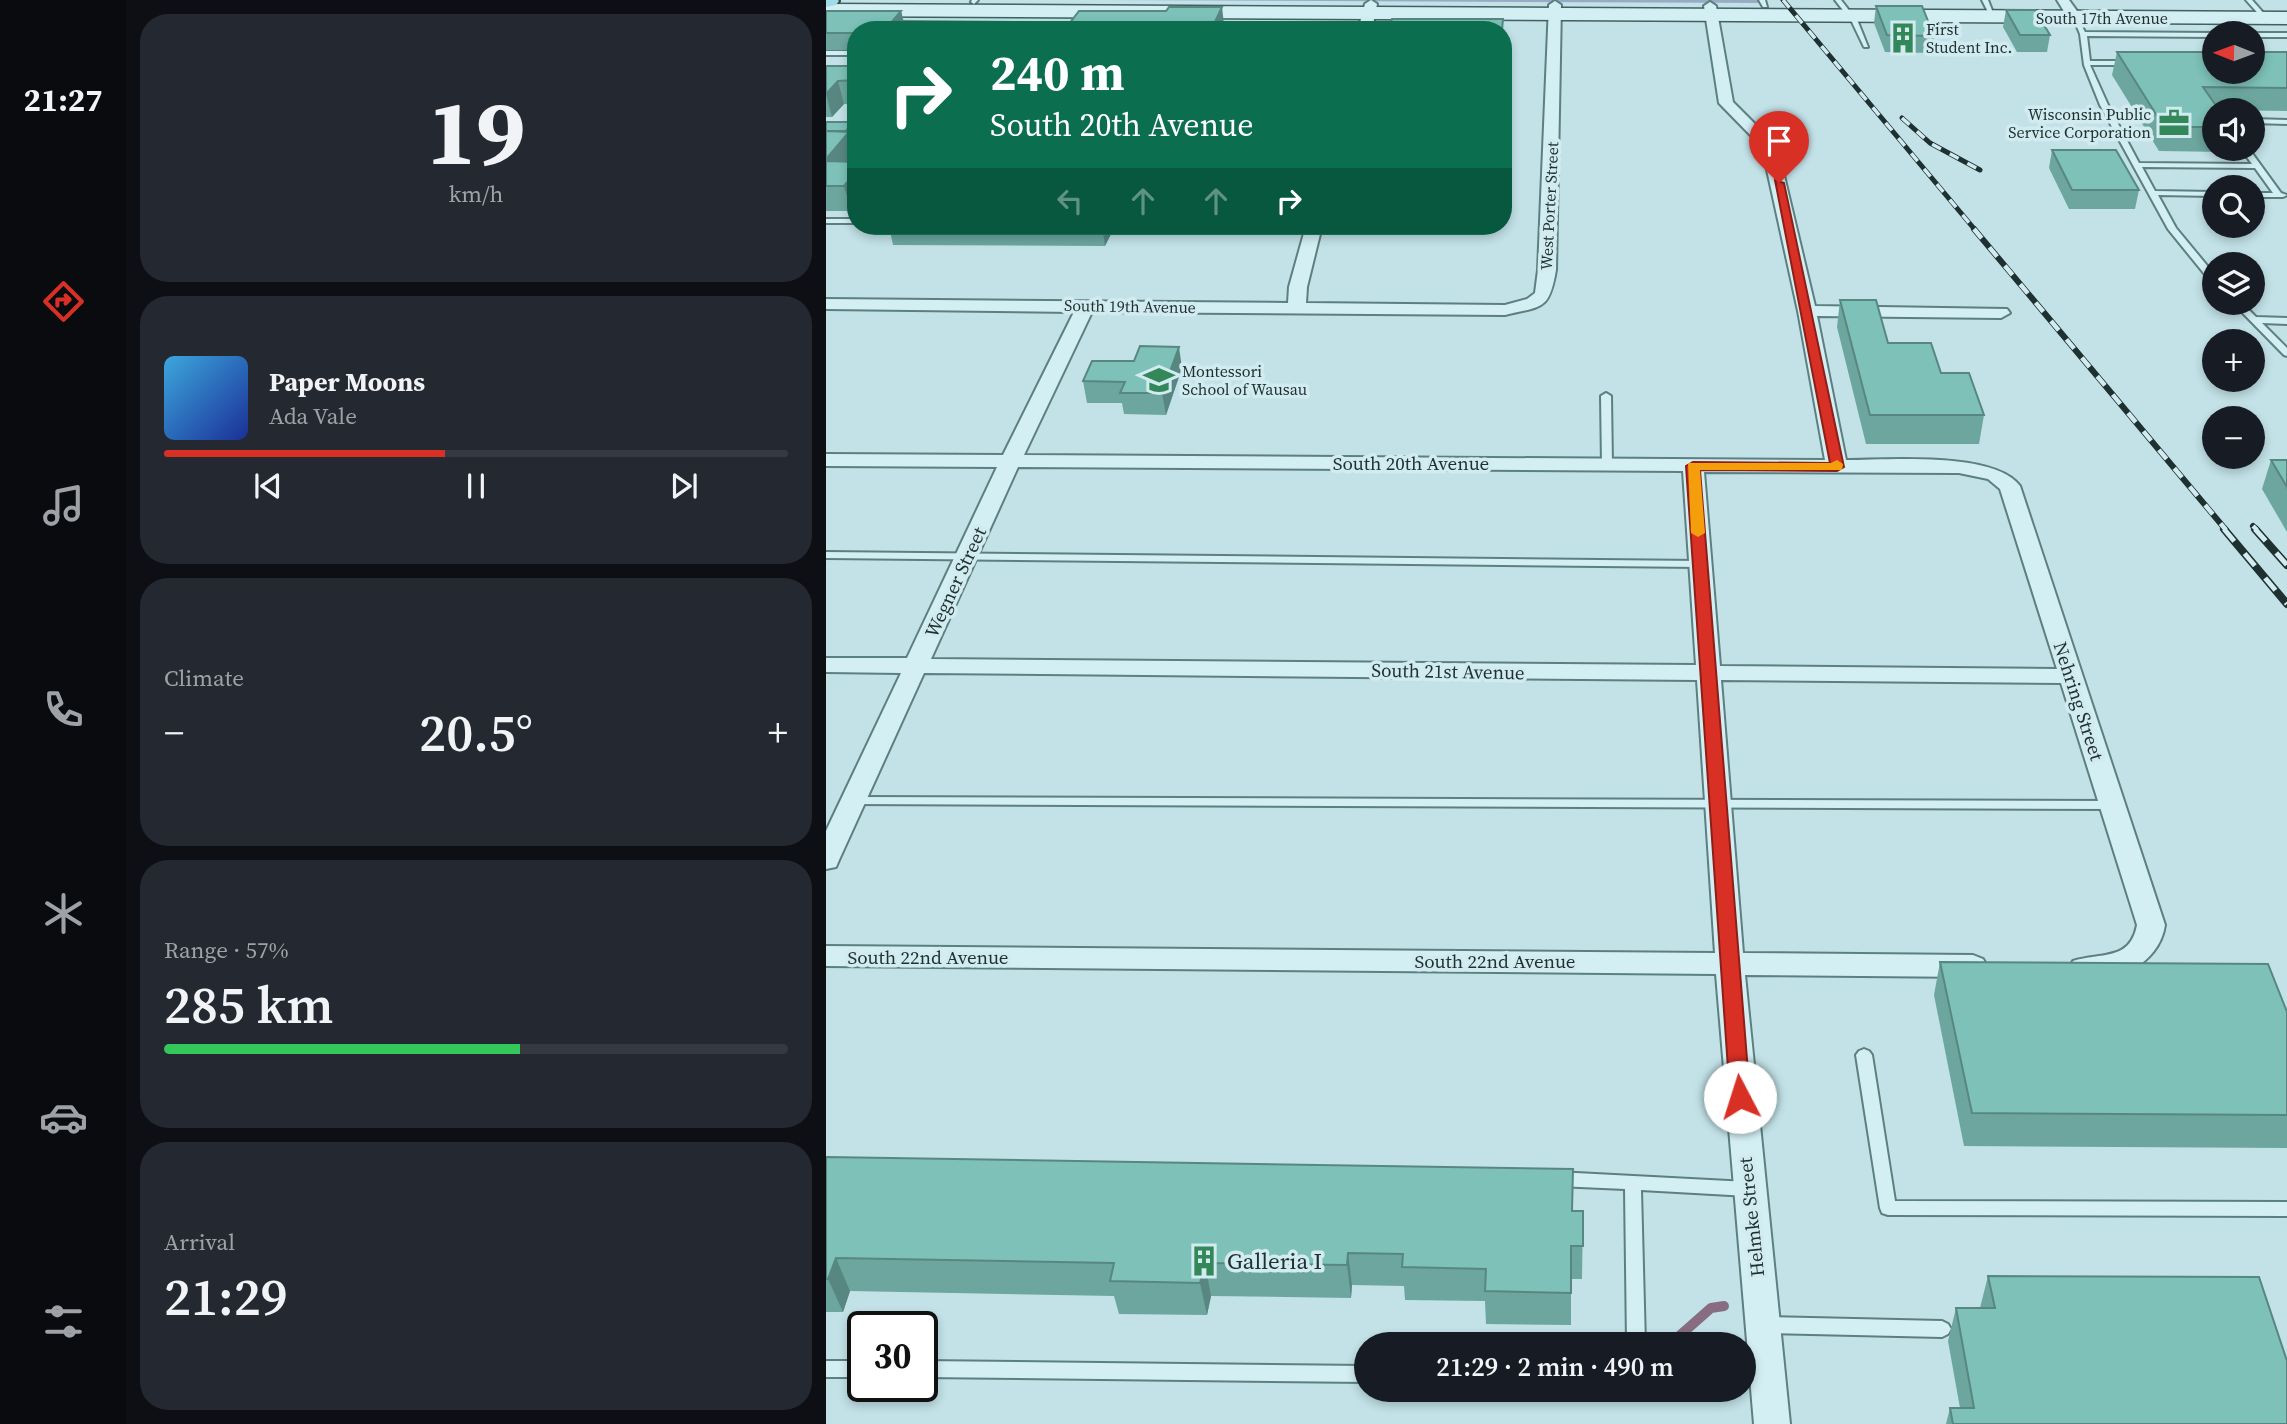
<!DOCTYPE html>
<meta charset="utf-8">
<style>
:root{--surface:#171b24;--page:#242831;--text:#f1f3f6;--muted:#9ea1a6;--line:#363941;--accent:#d93025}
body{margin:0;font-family:"Source Serif 4",serif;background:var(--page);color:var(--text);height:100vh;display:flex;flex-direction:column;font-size:26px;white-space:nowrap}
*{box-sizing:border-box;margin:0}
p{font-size:23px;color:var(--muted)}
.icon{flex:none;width:38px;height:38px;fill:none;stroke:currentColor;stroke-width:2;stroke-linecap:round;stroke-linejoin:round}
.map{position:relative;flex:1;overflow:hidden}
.side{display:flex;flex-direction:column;gap:14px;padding:14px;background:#0d0f14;width:700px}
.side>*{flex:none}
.banner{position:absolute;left:21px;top:21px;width:665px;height:214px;border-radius:28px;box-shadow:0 4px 10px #0003;background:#0b6e4f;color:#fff;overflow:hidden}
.needle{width:46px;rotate:271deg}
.fabs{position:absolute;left:1376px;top:21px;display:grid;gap:14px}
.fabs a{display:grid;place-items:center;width:63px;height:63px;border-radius:50%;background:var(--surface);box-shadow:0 4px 10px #0003;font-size:35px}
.speed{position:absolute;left:21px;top:1311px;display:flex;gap:14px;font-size:35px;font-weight:700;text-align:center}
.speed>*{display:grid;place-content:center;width:91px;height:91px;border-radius:50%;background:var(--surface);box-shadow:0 4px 10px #0003;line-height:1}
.speed .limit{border:4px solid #111;border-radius:10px;background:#fff;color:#111}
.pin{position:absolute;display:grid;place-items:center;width:60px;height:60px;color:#fff;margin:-72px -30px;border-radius:50% 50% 50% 0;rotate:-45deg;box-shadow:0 0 7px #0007}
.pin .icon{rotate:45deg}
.me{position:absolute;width:77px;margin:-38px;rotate:355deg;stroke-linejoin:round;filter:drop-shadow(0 0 5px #0008)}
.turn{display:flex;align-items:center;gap:24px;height:147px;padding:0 28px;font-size:32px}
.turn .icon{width:91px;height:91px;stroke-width:2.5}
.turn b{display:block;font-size:49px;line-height:60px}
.lanes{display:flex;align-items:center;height:66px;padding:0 28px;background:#0003;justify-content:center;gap:35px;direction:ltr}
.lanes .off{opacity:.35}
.big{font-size:52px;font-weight:600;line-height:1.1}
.side .card{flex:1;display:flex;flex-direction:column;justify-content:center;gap:10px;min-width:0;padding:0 24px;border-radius:28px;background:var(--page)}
.side .dial{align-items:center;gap:0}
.dial b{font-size:91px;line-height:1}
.song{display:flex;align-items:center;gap:21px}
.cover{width:84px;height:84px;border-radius:10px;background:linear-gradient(135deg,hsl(200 70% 55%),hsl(230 70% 35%))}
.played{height:7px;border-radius:4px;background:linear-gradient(90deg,var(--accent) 45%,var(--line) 45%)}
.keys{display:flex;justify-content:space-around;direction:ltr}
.heat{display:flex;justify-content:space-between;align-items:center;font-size:38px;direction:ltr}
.charge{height:10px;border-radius:5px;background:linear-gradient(90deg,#34c759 57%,var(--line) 0)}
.trip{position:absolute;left:528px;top:1332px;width:402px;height:70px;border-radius:35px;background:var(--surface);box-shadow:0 4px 10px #0003;font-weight:600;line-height:70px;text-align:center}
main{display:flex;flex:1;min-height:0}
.tab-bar{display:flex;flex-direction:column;width:126px;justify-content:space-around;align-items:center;background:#090b0e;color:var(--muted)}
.tab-bar .icon{width:49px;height:49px}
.tab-bar .on{color:var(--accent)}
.tab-bar b{font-size:32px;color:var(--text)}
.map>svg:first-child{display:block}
.green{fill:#98abc4}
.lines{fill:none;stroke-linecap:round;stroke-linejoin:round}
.stream{stroke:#886d82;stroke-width:10}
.lane-casing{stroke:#5c7f7f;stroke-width:4}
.street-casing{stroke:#5c7f7f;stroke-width:4}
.secondary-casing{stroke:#3f615f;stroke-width:3}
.primary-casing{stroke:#304e4b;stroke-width:4}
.lane{fill:#d4eff4;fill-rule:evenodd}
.street{fill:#d4eff4;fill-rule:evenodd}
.secondary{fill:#d4eff4;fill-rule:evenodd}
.primary{fill:#9edde7;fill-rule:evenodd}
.rail-far2-casing{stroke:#1e3130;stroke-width:5}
.rail-far1-casing{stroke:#1e3130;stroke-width:6}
.rail-casing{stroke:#1e3130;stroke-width:8}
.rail-far2{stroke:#d1ebf0;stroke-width:3.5;stroke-dasharray:10;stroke-linecap:butt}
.rail-far1{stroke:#d1ebf0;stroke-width:4.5;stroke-dasharray:12;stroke-linecap:butt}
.rail{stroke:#d1ebf0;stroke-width:5;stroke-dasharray:16;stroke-linecap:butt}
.wall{fill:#6ca69e}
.shaded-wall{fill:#588781}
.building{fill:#7dc1b8;stroke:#588781;stroke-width:2}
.route{fill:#d93025;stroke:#8d1f18;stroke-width:2}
.slow{fill:#f59e0b}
.labels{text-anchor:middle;stroke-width:7;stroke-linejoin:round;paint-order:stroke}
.far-street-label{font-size:16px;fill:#1e3130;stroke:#d1ebf0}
.far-poi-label{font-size:16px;fill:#1e3130;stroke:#d1ebf0;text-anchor:start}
.street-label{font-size:19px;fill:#1e3130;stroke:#d1ebf0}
.near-poi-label{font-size:23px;fill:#1e3130;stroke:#d1ebf0;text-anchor:start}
</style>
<main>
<nav class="tab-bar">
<b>21:27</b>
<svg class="icon on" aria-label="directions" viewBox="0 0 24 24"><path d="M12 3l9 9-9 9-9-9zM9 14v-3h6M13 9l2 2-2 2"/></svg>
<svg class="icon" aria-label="music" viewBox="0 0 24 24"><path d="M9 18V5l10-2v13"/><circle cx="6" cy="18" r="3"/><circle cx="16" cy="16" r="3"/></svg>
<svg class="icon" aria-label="phone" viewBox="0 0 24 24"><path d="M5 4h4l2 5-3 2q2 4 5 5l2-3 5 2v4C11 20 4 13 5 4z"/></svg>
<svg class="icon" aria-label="climate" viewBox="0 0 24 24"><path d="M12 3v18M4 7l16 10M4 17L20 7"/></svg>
<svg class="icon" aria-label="car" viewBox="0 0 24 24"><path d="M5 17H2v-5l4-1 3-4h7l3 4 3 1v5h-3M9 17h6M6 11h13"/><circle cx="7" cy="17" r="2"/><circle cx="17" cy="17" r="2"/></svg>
<svg class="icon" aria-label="filters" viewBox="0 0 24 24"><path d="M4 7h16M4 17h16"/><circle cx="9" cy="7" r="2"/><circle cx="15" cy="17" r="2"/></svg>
</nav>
<section class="side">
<div class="card dial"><b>19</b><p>km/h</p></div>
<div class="card">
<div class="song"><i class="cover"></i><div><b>Paper Moons</b><p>Ada Vale</p></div></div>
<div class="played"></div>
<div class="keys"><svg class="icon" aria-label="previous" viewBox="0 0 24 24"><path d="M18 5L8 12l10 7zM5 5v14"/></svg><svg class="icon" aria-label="pause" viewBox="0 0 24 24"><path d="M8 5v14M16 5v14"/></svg><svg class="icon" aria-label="next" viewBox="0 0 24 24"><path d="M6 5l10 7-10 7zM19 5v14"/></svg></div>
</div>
<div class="card"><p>Climate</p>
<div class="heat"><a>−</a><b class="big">20.5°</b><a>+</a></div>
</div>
<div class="card"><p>Range · 57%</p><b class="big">285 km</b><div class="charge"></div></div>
<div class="card"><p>Arrival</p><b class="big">21:29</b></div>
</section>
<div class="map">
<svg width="1461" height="1424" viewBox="0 0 1461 1424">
<rect width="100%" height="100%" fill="#c2e2e8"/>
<path class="green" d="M280,0H938L941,3Z"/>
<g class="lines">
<path class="stream" d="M851,1338L885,1308L898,1306"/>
<g class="lane-casing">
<g id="lane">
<path d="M146,0H152L148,4L145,2Z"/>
<path d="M933,0H939L941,7H937Z"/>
<path d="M1009,0H1015L1032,22L1042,47H1038L1026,22Z"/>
<path d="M1156,0H1162L1169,18H1165Z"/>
<path d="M1420,0H1426L1441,17V19H1437Z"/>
<path d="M1247,17H1251L1259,32L1389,33L1388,37L1261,36L1264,61H1303L1306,63L1303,65H1264L1282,105L1313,163L1426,164L1415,149H1423L1455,193L1461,195L1457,197H1426V193H1447L1429,168L1316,167L1329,191L1388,192V196L1332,195L1350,228L1388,274V283L1385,282L1342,229L1274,105L1258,65L1254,34Z"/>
<path d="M63,22L201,23L204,25L201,27L61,25L60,24Z"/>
<path d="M1425,33H1461V37H1426Z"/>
<rect x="0" y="51" width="30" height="4"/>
<path d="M1426,119L1461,120V124L1426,123Z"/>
<rect x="0" y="219" width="30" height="4"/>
<path d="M1407,303H1416L1430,317L1461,318V324L1436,323L1461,348V356L1458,355Z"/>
<path d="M780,393L785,396L786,465L781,468L776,465L775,396Z"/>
<path d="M0,552L875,561L881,564L875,567L0,558Z"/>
<path d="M28,797L1286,801L1293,805L1286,809L23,804L22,801L23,798Z"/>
<path d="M1038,1049L1043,1051L1046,1055L1069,1201L1461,1202V1216L1062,1215L1056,1213L1054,1208L1030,1055L1033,1051Z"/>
<path d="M731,1172L922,1182L928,1184L930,1189L928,1194L922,1196L815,1190L819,1344H801L799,1189L731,1186L725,1184L723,1179L725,1174Z"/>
<path d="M937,1317L1116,1321L1122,1324L1125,1329L1122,1334L1116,1337L937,1333L931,1330L928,1325L931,1320Z"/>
<rect x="0" y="1361" width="37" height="16"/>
<path d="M96,1361L541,1366V1382L96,1377Z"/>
</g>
</g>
<g class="street-casing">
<g id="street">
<path d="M545,0L551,4L546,30H532L539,4Z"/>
<path d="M1231,0H1243L1256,18L1254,21H1244Z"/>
<path d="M729,1L735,5L730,270C723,311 716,306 679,315L266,312L198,455L999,460L972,311L936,147L893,103L878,6L884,2L890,6L907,102L951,146L989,306L1181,309L1184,313L1175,318L991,316L1020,460C1061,460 1169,451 1194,486L1339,925C1333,966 1285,987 1247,975L1243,968L1247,961C1274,952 1304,962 1311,925L1235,683L895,680L917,953L1147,955L1157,959L1161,966L1157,973L1147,977L919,975L964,1424H928L890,974L0,966V946L889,953L871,680L98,673L13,860L10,867L0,869V831L75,673L0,672V658H81L171,467L0,466V454L177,455L248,312L0,309V299L462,303L463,287L480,226H496L481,287L480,303L679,305L701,299L709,293L712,270L723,5ZM192,467L857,471L870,665L105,659ZM878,472L1133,473L1162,479L1174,489L1231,669L894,666Z"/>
</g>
</g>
<g class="secondary-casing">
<path id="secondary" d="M0,4L1461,12V24L0,16Z"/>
</g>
<g class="primary-casing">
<path id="primary" d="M0,0H12L13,1L10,5L0,7Z"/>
</g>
<use href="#lane" class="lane"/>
<use href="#street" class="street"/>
<use href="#secondary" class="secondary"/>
<use href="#primary" class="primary"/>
<g class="rail-far2-casing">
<g id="rail-far2">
<path d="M957,0L1150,231"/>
<path d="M1076,118L1104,143L1154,170"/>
</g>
</g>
<g class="rail-far1-casing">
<g id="rail-far1">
<path d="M1148,229L1400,530"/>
<path d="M1427,526L1431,530"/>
</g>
</g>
<g class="rail-casing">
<g id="rail">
<path d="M1398,529L1461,604"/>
<path d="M1429,529L1461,565"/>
</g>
</g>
<use href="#rail-far2" class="rail-far2"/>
<use href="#rail-far1" class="rail-far1"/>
<use href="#rail" class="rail"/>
</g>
<g class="wall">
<path d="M1050,6L1108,36L1106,53L1059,52L1048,23Z"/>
<path d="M1180,10L1224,35L1221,52H1191L1177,27Z"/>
<path d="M0,11H75L79,27L30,30V50H0Z"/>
<path d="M340,11L398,24L395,30H244L243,24Z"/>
<path d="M1291,52H1461V111L1388,110V149H1400V152L1333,151L1286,75Z"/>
<path d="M0,66H30V104H18L6,117H0Z"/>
<path d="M0,122H27L30,132V143L27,147L29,156L24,162H30V205L25,211H0Z"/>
<path d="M1226,150L1313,190L1309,209H1243L1223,168Z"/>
<path d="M63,226H289L279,246L67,245Z"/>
<path d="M1014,300L1062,343L1115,373L1158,415L1153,444H1040L1011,327Z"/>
<path d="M356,368L340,415L298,414L296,403H261L257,381Z"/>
<path d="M1445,460H1461V532L1436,489Z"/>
<path d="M1114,962L1461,1012V1148L1138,1146L1108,995Z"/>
<path d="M0,1157L757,1211L756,1279H745V1325L660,1324L659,1301L579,1300L578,1286L526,1285L525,1298L385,1296L381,1315L293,1314L288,1296L24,1291L17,1312H0Z"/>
<path d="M1162,1276L1461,1424H1120L1124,1408H1134L1122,1341L1130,1308H1154Z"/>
</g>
<g class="shaded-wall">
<path d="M396,7L398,24L395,30H387V26Z"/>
<path d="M75,11L79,27L77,30H59Z"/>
<path d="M12,81L18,104L6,117L0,94Z"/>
<path d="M27,122L30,132V143L27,147L29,156L4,186L0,170V159Z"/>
<path d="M29,172L30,205L25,211L18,186Z"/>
<path d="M276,226H289L279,246Z"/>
<path d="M353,347L356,368L340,415L336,393Z"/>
<path d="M522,1253L526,1285L525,1298L521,1265Z"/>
<path d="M10,1258L24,1291L17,1312L2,1279Z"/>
<path d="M379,1263L385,1296L381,1315L374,1283Z"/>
</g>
<g class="building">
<path d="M1050,6H1096L1108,36L1061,35Z"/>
<path d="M343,7H396L387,26L243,24L253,11H340Z"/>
<path d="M1180,10H1209L1224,35H1194Z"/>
<path d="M0,11H75L59,30H30V33H0Z"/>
<path d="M566,19H677L676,30H563Z"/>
<path d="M1291,52H1388V72H1426V52H1461V88L1377,87L1393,110H1388V127H1338Z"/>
<path d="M0,66H30V80L12,81L0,94Z"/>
<path d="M0,122H27L20,131H0Z"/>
<path d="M0,131L23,132L0,159Z"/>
<path d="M1226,150H1290L1313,190H1246Z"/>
<path d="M0,161L30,162V172L18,186H0Z"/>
<path d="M1014,300H1050L1062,343H1105L1115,373H1143L1158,415H1044Z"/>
<path d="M314,346L353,347L336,393H294L299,382L257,381L266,361H308Z"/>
<path d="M1445,460H1461V487Z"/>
<path d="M1114,962L1442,964L1461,1012V1115L1146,1113Z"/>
<path d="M0,1157L747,1169L746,1211H757V1246H745V1293L659,1291L660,1269L576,1267L577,1254L522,1253L521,1265L379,1263L374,1283L284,1281L288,1263L10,1258L2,1279H0Z"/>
<path d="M1162,1276L1433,1277L1461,1361V1424H1127L1124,1408H1148L1130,1308H1169Z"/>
</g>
<path class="route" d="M949,180L958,183L1018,467L1011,471L874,470L924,1097L921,1102L914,1105L907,1102L904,1097L860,466L867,462L1004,463Z"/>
<path class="slow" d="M1011,460L1017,464L1016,470H874L879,533L872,537L865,533L862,463H1005Z"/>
<defs>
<g id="building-bare" transform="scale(2.415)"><path d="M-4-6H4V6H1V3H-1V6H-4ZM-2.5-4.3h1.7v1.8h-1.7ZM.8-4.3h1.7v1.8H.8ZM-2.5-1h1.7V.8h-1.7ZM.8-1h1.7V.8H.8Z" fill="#338758" stroke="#d1ebf0" stroke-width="2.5" paint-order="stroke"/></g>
<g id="office-bare" transform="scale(2.415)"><path d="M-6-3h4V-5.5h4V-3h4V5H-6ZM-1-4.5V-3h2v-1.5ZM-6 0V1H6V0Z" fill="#338758" stroke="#d1ebf0" stroke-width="2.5" paint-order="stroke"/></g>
<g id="school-bare" transform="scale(2.415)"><path d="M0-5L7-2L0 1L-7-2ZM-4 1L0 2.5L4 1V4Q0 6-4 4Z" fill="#338758" stroke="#d1ebf0" stroke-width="2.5" paint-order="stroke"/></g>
</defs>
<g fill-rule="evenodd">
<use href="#building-bare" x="1077" y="38"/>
<use href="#office-bare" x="1348" y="123"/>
<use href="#school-bare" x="333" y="380"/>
<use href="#building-bare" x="378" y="1261"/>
</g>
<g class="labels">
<g class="far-street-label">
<text x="1276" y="24">South 17th Avenue</text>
<text transform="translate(723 206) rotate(-87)" y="6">West Porter Street</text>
<text transform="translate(304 306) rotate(1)" y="6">South 19th Avenue</text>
</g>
<g class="far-poi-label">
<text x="1100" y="35">First<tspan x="1100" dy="18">Student Inc.</tspan></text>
<text x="1325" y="120" text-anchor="end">Wisconsin Public<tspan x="1325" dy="18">Service Corporation</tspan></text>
<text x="356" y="377">Montessori<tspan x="356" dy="18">School of Wausau</tspan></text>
</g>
<g class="street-label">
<text x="585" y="470">South 20th Avenue</text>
<text transform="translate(129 582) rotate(-65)" y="7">Wegner Street</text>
<text transform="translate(622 671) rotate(1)" y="7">South 21st Avenue</text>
<text transform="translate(1253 701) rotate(72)" y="7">Nehring Street</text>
<text x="102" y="964">South 22nd Avenue</text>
<text x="669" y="968">South 22nd Avenue</text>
<text transform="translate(925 1217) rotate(-96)" y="7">Helmke Street</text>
</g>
<g class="near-poi-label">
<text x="401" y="1269">Galleria I</text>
</g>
</g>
</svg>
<div class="fabs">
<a><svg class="needle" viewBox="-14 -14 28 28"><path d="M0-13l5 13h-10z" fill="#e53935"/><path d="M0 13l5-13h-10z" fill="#9ea1a6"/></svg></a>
<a><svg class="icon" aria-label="sound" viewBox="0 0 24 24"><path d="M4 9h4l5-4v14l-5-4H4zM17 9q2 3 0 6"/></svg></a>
<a><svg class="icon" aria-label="search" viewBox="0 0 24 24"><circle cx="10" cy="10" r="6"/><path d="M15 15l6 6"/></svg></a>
<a><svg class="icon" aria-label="layers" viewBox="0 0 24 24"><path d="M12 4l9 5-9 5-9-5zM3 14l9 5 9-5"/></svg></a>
<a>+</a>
<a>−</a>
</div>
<div class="speed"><div class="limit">30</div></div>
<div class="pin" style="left:953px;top:183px;background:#d93025"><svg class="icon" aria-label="arrive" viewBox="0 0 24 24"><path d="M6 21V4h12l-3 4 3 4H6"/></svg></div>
<svg class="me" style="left:914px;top:1097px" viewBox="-20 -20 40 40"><circle r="19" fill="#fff"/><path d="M0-13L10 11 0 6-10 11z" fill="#d93025"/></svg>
<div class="trip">21:29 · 2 min · 490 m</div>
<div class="banner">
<div class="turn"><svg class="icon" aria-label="right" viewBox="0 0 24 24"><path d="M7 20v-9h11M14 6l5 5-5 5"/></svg><div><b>240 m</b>South 20th Avenue</div></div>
<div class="lanes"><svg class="icon off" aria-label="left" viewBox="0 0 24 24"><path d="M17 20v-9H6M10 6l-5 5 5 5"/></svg><svg class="icon off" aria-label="ahead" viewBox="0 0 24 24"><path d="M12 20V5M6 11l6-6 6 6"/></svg><svg class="icon off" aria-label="ahead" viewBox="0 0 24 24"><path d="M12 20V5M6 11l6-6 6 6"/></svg><svg class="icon" aria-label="right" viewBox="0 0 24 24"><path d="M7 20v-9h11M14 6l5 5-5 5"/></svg></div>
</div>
</div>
</main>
